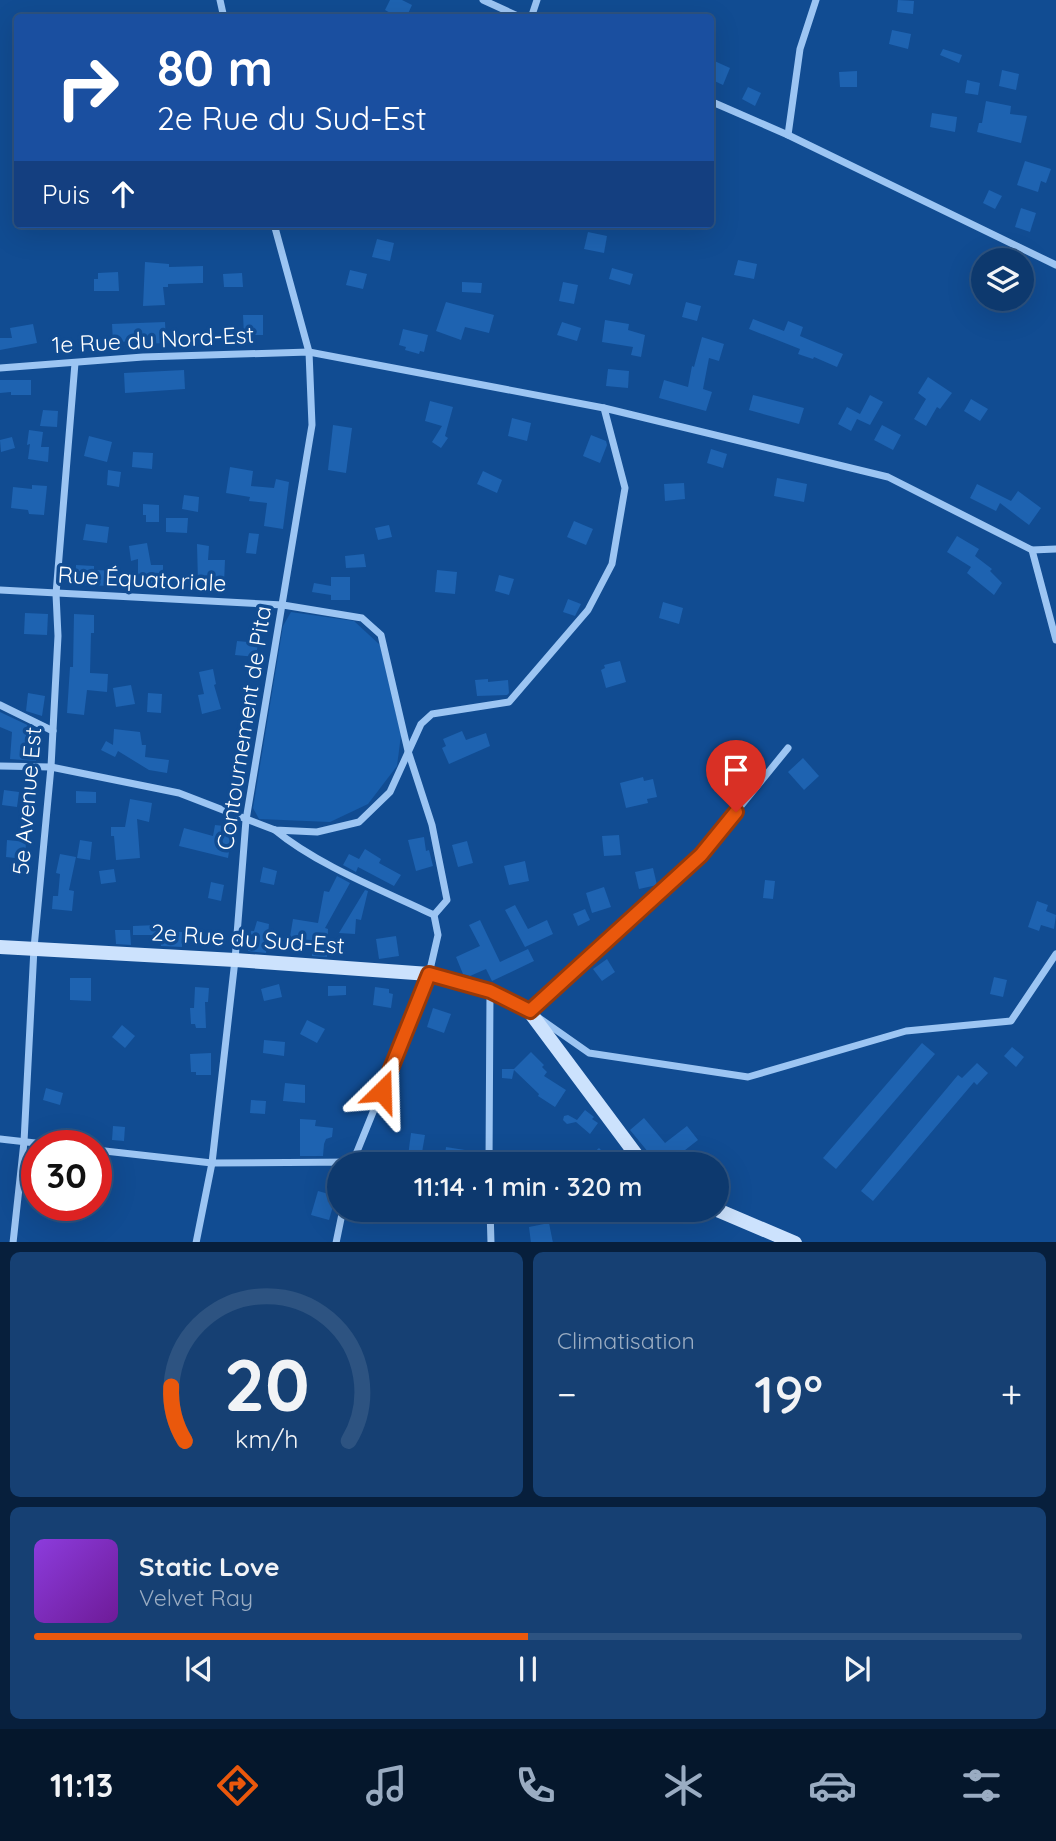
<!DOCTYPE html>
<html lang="fr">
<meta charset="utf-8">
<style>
:root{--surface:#0d396e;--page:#164073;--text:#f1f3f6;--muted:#9aacc2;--line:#2d5381;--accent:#ea580c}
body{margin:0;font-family:Quicksand,sans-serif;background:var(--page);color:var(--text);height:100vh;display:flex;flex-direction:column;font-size:26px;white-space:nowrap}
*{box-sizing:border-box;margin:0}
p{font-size:23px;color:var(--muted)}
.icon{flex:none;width:38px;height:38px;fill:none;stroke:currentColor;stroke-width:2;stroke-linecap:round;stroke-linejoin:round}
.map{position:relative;height:1242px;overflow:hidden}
.panel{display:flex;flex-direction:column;gap:10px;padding:10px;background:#071f3c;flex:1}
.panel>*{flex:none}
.hud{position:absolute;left:14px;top:14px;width:700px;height:214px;border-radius:7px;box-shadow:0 7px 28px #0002,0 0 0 2px var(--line);background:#1a4fa0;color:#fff;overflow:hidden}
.fabs{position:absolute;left:971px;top:248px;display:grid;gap:14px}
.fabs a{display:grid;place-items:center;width:63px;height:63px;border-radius:50%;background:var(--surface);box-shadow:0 7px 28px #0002,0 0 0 2px var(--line);font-size:35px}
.speed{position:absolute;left:21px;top:1130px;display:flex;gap:14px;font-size:35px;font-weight:700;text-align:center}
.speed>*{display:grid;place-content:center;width:91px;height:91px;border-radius:50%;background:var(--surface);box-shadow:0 7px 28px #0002,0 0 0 2px var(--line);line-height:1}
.speed .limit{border:10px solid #d22;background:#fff;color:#111}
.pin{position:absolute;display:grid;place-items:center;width:60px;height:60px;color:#fff;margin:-72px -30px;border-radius:50% 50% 50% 0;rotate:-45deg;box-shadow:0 0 7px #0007}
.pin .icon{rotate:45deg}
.me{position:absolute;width:77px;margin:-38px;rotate:22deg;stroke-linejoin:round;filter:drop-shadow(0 0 5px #0008)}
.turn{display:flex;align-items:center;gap:24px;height:147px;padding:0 28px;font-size:32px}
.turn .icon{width:91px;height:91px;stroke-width:2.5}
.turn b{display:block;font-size:49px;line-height:60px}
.then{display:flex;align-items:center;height:66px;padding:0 28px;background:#0003;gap:14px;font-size:26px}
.big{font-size:52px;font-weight:600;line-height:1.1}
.panel .tile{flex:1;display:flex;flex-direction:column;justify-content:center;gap:10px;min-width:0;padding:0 24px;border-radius:10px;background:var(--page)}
.panel .dial{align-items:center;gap:0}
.dial svg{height:182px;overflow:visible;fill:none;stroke:var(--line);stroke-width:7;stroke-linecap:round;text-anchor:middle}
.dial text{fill:var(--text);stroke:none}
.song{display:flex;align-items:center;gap:21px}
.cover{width:84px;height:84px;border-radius:10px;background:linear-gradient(135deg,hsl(270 70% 55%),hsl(280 70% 35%))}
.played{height:7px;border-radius:4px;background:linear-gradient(90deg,var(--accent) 50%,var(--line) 50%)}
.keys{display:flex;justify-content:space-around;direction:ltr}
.heat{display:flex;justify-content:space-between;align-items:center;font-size:38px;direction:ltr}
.panel .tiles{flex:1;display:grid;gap:10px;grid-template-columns:1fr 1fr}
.tile:last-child{grid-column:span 2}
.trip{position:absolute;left:327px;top:1152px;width:402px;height:70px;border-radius:35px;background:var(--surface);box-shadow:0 7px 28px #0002,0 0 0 2px var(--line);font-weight:600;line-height:70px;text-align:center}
.tabs{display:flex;height:112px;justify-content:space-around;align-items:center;background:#05172c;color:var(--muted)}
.tabs .icon{width:49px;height:49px}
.tabs .on{color:var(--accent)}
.tabs b{font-size:32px;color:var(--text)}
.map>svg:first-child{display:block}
.green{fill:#185eac}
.building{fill:#1e63b1}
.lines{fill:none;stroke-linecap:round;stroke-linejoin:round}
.street{stroke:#9cc5f3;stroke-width:7}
.secondary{stroke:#cce2fd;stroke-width:14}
.route-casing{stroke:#983908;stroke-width:18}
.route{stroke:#ea580c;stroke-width:12}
.labels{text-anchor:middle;stroke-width:7;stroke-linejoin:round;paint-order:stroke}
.street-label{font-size:23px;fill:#fff;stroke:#114c92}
</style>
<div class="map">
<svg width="1056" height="1243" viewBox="0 0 1056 1243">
<rect width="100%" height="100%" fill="#114c92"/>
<path class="green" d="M291,612L354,621L380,645L401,735L397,766L368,804L330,822L259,819L253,808L283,626Z"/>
<g class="building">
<path d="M390,0H402L412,5L406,18H399L385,10Z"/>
<path d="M898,0L914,1L913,14L897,12Z"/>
<path d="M892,30L911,34L908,49L889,44Z"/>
<path d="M943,49L962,55L959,63L940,55Z"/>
<path d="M710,59L730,68L723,85L710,79Z"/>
<path d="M1002,70L1019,74L1016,90L999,86Z"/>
<path d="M857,71V87H840L839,72Z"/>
<path d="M967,80L980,83L978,95L965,93Z"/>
<path d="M748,87L761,93L755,106L742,99Z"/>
<path d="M986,101L1011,106L1010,114L1027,116L1021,143L977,132L979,123H982Z"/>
<path d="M932,113L957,117L955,132L930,127Z"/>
<path d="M1025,161L1051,169L1046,183L1041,181L1038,192L1017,185Z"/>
<path d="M989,190L1002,196L995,209L983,203Z"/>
<path d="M1021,208L1036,213L1030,232L1015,227Z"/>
<path d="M588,232L607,236L604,253L584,249Z"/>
<path d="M377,239L394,243L390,261L372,257Z"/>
<path d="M738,260L757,264L754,279L734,275Z"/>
<path d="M145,262L169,264V267L203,266V283L168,284V287H163L165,305L143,306Z"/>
<path d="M612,268L633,274L630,285L609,279Z"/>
<path d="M350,270L367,274L363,289L346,285Z"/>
<path d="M118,272L119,291H94V279H98V273Z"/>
<path d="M242,273L243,287H224L223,274Z"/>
<path d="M462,282L482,283L481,293L462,292Z"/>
<path d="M563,282L578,285L574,304L559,301Z"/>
<path d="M446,302L494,315L489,333L465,327L461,340L436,331Z"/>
<path d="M686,302L701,306L697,321L682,317Z"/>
<path d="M243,315H263V335H244Z"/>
<path d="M753,319L784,331L788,321L803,327L800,336L843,354L837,367L814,357L813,359L798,354L800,349L749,329Z"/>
<path d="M605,320L629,324L628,330L645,335L641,357L631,355L633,347L602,342Z"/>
<path d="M165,322L166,343L140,344V341L113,342L112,324Z"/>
<path d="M562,322L581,328L577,341L557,335Z"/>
<path d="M33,324L37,343L0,350V338H12L10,328Z"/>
<path d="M403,329L428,335L424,352L420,351L419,354L405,350L406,347L399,345Z"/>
<path d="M702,337L724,344L719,361L709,358L703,389L712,392L706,411L659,398L664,380L688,387L692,366L694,367Z"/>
<path d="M608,369L629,371L628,388L606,386Z"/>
<path d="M184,370L185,389L125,393L124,373Z"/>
<path d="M928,377L952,393L940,409L937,407L926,426L914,419L926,399L918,393Z"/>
<path d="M0,380H31V395H11V392L0,393Z"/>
<path d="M753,395L804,408L799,424L749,410Z"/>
<path d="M870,395L883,402L870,425L857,419L851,431L838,424L847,407L860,414Z"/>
<path d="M971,399L988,409L980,421L964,411Z"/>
<path d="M430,401L453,407L445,436L448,438L441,448L432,442L442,426L425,421Z"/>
<path d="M43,410L58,411L57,427L40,426Z"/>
<path d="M512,418L531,423L527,441L508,436Z"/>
<path d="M333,425L352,428L346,473L328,470Z"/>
<path d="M882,425L901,435L893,450L874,440Z"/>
<path d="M29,430L43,432L41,447H49L48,462L28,459L30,444L27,445Z"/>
<path d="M591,435L606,441L607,445L600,463L583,456Z"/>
<path d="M89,436L112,442L107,462L84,456Z"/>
<path d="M12,437L15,448L1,452L0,440Z"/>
<path d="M711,449L727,454L723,468L707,463Z"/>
<path d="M133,452L153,453L152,469L132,467Z"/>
<path d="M230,467L253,471L251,486L274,488L276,479L289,482L283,529L264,526L267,503L249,501L250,497L226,493Z"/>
<path d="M108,470L121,472L119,487L107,485Z"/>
<path d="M483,471L502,480L497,493L477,484Z"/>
<path d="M777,478L807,484L804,502L774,496Z"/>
<path d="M684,483L685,499L665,501L664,484Z"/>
<path d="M977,484L1011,501L1018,491L1041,508L1029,525L1000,503L996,511L970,498Z"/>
<path d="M32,485L47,486L44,515L29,514L28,510L11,508L13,487L32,489Z"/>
<path d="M184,495L199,497L198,512L182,509Z"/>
<path d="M143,504L159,505V522H146V515H143Z"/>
<path d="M166,518H188L187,533L166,532Z"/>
<path d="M574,521L593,529L586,545L567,537Z"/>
<path d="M86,524L109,527L107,543L83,540Z"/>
<path d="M389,525L392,537L378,540L375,528Z"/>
<path d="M249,533L259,534L256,554L246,553Z"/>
<path d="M957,536L979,549L975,556L992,569L990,571L1002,583L994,595L967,573L971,567L947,552Z"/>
<path d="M147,543L151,565H163V585H138V559L131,561L129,546Z"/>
<path d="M197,544L209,546L208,560H225L224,583L198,582Z"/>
<path d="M364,554L366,567L346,568L345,556Z"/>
<path d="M76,565L94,566V570L116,571V586L75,585Z"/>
<path d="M437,570L457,572L455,594L435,592Z"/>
<path d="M499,575L514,579L509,595L495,591Z"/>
<path d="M331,577H350V600H331V595L312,592L314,583L331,586Z"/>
<path d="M568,599L581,604L575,616L563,612Z"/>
<path d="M663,602L683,608L679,624L659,618Z"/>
<path d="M25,613L48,614L47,635L24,634Z"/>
<path d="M74,614L94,615V633H91L90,673L108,674L107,692L87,690L84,715L67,713L70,667H73Z"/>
<path d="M237,641L258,643L256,657L235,655Z"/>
<path d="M620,661L626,682L606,688L601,670L605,668L604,665Z"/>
<path d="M213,669L216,684L214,685L221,709L202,714L198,695L204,694L199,672Z"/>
<path d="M488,679V682L508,680L509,693L507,695L477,696L475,680Z"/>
<path d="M131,685L135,704L116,707L113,688Z"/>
<path d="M28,693L45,696L42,716L26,711Z"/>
<path d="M148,693L162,694L161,713L147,712Z"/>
<path d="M0,712L40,731L36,761L10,759L12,732L0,727Z"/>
<path d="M114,729L140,732L142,745H146L145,757L169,760L167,773L149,770L118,751L115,757L101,750L106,741L113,745Z"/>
<path d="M462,731L466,740L486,733L490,746L449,764L442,748L446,746L443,739Z"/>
<path d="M803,758L819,776L804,790L788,772Z"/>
<path d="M643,777L644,781L653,779L657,797L647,799L648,803L626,808L620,783Z"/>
<path d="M4,790L19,792L17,807L2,805Z"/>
<path d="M76,791L96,792V803H76Z"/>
<path d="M130,799L152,803L149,822L137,819L140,858L116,860L114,836H111V827H125Z"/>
<path d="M215,825L233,827L228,858L179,846L184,828L213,836Z"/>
<path d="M619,835L621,855L604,856L602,836Z"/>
<path d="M424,837L426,851L429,850L433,866L416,871L408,840Z"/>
<path d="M7,840L26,842L25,859L6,857Z"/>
<path d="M80,840L92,842L90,860L77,858Z"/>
<path d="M467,841L473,863L458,867L452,845Z"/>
<path d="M365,849L381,859L379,863L401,875L394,886L358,867L356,872L343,865L349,854L359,859Z"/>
<path d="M60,854L76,857L69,890L74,891L72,911L52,909L53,896H58L60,874L56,873Z"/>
<path d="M525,861L529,881L509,885L504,866Z"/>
<path d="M263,867L277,871L274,885L260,882Z"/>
<path d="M653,868L657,885L639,889L635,872Z"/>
<path d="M114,869L116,882L101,884L99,871Z"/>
<path d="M337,876L350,883L325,928L328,929L327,957L312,956L313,941L290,937L293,919L318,923L324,891L329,892Z"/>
<path d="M765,880L775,881L773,899L763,898Z"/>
<path d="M211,882L224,885L221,901L208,898Z"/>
<path d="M604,887L611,907L592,913L586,893Z"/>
<path d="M365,890L368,891L361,920L356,919L355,934L339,933Z"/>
<path d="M1037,901L1048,905L1046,911L1056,915L1054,929L1041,925L1039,931L1028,927Z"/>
<path d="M515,905L528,929L547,920L553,934L525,947L505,910Z"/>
<path d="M585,909L590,920L578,926L573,914Z"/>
<path d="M480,920L500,962L528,949L534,961L492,981L486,969L470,976L463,974L456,957L480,946L469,925Z"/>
<path d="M257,921L269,924L266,953L248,951L251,931H254Z"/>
<path d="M157,925V935H133V926Z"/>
<path d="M115,930H130L131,945L116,944Z"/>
<path d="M161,932H182V947L161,946Z"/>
<path d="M396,936L399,956L379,959L376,939Z"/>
<path d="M607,959L615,972L602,981L593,969Z"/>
<path d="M994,977L1007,980L1003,997L990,994Z"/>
<path d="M70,978H91V1001L70,1000Z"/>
<path d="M279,984L282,997L264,1001L261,989Z"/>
<path d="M328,986H346V995L328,996Z"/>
<path d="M195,987L209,988L208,1002H205L206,1028H196L195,1024H191L190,1008H194Z"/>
<path d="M375,987L389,989V993L393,994L391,1008L373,1005Z"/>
<path d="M433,1008L451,1014L444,1033L427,1027Z"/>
<path d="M307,1020L325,1029L317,1043L300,1034Z"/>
<path d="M122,1025L135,1036L125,1048L112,1037Z"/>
<path d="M264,1040L285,1042L284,1056L263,1053Z"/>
<path d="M922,1043L935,1054L836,1169L823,1158Z"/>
<path d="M1012,1047L1024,1057L1016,1067L1004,1056Z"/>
<path d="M531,1052L544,1065L542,1067L547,1072L544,1076L566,1090L555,1107L538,1096L539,1094L514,1070L512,1079L502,1078V1069H514Z"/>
<path d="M211,1053V1075H196V1072H191L190,1054Z"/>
<path d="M977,1063L988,1073L977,1085L974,1082L873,1201L861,1191L958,1075L962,1078Z"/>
<path d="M285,1083L305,1085V1103L283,1101Z"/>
<path d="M46,1088L63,1093L60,1105L43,1100Z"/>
<path d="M251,1100L266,1101L265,1114L250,1113Z"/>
<path d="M585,1110L594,1117L592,1119L598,1123L590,1134L576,1122L567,1124L563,1120L564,1116L568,1115L577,1120Z"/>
<path d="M644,1118L665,1143L687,1126L698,1140L667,1164H658L630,1130Z"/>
<path d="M300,1119L316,1120L315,1126L333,1128L332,1137L326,1139L324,1144L323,1156H300Z"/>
<path d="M113,1126L125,1127L124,1141L112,1140Z"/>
<path d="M411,1133L425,1135L420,1164H407Z"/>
<path d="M446,1147L465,1150L463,1164H444Z"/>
<path d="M599,1148L605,1154L608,1151L619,1164H581Z"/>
<path d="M318,1191L336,1196L329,1220L311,1215Z"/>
<path d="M549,1223L553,1243H531L529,1227Z"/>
</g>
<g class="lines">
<g class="street">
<path d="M220,0L224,18"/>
<path d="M483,0L522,18"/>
<path d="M531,18L537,0"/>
<path d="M710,101L788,135L1056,265"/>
<path d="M788,135L800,49L816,0"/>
<path d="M0,368L143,357L309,352L604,408L888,477L1032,550L1056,549"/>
<path d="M1032,550L1056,640"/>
<path d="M0,590L283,605L362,618L381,635L408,751L432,825L447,900L434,915"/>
<path d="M0,705L53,731"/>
<path d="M788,748L701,855L529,1011L589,1053L748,1077L906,1031L1011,1021L1056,954"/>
<path d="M0,766L51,767L179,793L275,830L317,832L359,822L390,792L421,724L432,714L509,702L588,610L612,564L625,488L604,408"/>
<path d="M275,830C317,865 384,891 434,915L438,935L429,974L352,1164"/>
<path d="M0,1139L62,1146"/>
<path d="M96,1150L212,1163L353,1162L367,1164"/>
<path d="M489,1164L490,991"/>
<path d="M490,1209L491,1243"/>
<path d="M13,1243L24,1142L34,948L51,767L58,636L56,594L75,363"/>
<path d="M196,1243L212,1163L235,960L246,820L312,425L309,352L274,224"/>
<path d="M336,1243L343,1209"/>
</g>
<g class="secondary">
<path d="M0,947L235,960L429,974L490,991L529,1011L643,1164"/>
<path d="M715,1209L795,1243"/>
</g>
</g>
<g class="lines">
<g class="route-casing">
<path id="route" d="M382,1091L429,974L490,991L530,1011L701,855L736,812"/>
</g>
<use href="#route" class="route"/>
</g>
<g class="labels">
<g class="street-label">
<text transform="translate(153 340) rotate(-3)" y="8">1e Rue du Nord-Est</text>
<text transform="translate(142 579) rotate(3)" y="8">Rue Équatoriale</text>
<text transform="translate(244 728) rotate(-81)" y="8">Contournement de Pita</text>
<text transform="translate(27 801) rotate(-85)" y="8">5e Avenue Est</text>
<text transform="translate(248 939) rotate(4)" y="8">2e Rue du Sud-Est</text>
</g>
</g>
</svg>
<div class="fabs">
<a><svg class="icon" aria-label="layers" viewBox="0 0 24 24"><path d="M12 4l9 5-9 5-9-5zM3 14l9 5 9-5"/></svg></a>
</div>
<div class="speed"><div class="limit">30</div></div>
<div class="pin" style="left:736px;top:812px;background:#d93025"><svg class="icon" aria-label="arrive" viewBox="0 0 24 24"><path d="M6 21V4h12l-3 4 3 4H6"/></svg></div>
<svg class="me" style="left:382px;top:1091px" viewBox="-20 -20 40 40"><path d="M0-17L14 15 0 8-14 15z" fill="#ea580c" stroke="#fff" stroke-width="4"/></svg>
<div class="trip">11:14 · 1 min · 320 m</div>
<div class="hud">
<div class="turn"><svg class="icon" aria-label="right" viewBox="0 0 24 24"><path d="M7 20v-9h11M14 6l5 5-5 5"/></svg><div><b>80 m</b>2e Rue du Sud-Est</div></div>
<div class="then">Puis<svg class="icon" aria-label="ahead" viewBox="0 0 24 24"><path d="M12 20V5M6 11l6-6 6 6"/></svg></div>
</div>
</div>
<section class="panel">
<div class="tiles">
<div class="tile dial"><svg viewBox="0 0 100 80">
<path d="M14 69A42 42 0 1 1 86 69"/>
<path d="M14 69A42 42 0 0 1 8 45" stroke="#ea580c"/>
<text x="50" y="56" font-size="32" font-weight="700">20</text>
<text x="50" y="72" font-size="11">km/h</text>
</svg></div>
<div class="tile"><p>Climatisation</p>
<div class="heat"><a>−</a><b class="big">19°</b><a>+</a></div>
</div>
<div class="tile">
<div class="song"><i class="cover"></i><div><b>Static Love</b><p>Velvet Ray</p></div></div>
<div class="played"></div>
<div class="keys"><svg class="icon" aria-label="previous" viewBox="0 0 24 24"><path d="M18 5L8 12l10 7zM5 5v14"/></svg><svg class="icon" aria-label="pause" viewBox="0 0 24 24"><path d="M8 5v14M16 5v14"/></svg><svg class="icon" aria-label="next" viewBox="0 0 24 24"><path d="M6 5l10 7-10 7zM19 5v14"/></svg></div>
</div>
</div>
</section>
<nav class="tabs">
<b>11:13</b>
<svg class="icon on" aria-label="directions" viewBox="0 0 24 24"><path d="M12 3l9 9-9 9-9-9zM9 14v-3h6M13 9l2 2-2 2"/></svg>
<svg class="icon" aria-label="music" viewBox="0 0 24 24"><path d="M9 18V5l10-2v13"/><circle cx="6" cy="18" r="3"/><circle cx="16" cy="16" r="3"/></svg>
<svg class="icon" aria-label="phone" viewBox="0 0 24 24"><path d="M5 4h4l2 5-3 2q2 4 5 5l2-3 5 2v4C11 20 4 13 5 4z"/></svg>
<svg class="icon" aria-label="climate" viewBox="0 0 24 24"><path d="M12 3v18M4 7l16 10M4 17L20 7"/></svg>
<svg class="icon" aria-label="car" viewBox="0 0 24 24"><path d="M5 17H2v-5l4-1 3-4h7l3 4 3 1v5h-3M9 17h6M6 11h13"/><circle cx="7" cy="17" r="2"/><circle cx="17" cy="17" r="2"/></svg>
<svg class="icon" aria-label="filters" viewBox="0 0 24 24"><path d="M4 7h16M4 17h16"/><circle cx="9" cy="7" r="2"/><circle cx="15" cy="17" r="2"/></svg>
</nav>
